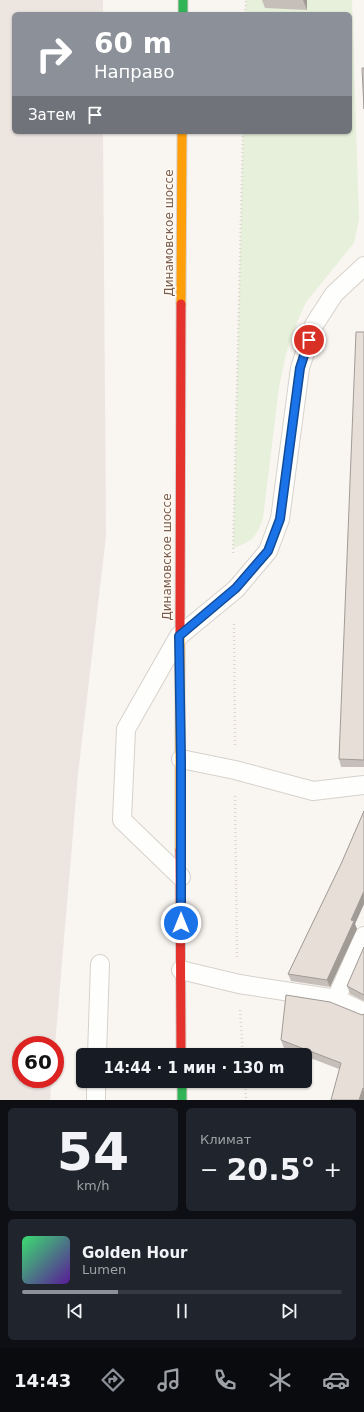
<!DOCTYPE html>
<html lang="ru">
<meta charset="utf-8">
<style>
:root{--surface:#171b24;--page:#20242c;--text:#f1f3f6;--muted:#9ea1a6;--line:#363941;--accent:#8c9099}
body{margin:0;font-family:"DejaVu Sans",sans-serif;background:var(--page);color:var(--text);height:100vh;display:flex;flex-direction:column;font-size:15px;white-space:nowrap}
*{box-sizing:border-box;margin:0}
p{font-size:13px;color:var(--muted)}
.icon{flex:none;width:22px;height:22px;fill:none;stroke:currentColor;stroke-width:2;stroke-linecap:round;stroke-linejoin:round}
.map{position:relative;height:1100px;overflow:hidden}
.sheet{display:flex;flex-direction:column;gap:8px;padding:8px;background:#0d0f14;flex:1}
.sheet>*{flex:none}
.guide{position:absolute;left:12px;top:12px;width:340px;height:122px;border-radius:6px;box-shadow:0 1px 3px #0004;background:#8c9099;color:#fff;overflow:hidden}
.speed{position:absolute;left:12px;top:1036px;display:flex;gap:8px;font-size:20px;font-weight:700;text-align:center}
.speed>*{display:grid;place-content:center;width:52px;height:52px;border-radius:50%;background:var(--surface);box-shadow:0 1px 3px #0004;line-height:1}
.speed .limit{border:6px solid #d22;background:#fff;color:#111}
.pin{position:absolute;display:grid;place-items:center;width:34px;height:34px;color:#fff;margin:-17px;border:2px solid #fff;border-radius:50%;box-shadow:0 1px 4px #0007}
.me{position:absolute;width:44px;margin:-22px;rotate:0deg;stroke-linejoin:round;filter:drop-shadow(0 0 3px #0008)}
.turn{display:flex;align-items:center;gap:14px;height:84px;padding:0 16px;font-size:18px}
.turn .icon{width:52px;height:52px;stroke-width:2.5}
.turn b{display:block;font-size:28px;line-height:34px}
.then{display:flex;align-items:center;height:38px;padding:0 16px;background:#0003;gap:8px;font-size:15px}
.big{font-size:30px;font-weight:700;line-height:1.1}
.sheet .tile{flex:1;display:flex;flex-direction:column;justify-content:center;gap:6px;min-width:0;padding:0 14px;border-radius:6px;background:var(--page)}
.sheet .dial{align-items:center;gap:0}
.dial b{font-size:52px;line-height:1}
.song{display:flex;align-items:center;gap:12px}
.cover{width:48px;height:48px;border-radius:6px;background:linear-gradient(135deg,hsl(140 70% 55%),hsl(270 70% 35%))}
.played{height:4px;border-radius:2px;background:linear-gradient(90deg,var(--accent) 30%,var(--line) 30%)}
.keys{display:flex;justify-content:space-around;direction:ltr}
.heat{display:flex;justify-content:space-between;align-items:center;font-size:22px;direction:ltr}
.sheet .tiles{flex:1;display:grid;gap:8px;grid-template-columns:1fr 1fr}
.tile:last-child{grid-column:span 2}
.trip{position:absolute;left:76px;top:1048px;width:236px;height:40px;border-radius:6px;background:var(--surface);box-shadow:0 1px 3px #0004;font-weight:700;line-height:40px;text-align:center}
.tab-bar{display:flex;height:64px;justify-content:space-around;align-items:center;background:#090b0e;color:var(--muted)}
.tab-bar .icon{width:28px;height:28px}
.tab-bar .selected{color:var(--accent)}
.tab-bar b{font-size:18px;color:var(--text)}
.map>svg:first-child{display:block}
.industrial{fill:#ede5e0}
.green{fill:#e7f0db}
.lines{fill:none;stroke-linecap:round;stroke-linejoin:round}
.lane-casing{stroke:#d7d1cb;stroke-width:20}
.fast-casing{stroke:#dad1cc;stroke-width:11}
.slow-casing{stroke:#dad1cc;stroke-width:11}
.jam-casing{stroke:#dad1cc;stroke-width:11}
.path{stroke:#dcd5d0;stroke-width:2.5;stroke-dasharray:1 3;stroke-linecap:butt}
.lane{stroke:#fefefd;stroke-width:18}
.fast{stroke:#30b455;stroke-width:9}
.slow{stroke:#ff9f0a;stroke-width:9}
.jam{stroke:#e5322d;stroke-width:9}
.wall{fill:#c6bfb9}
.shaded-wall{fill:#a19b96}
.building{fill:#e6ded7;stroke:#a19b96}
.route-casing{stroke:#114b97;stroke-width:10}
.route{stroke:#1a73e8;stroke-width:7}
.labels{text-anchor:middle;stroke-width:3;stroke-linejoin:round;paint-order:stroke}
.street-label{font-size:12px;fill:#7a5c4d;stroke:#fffaf3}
</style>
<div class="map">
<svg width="364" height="1100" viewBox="0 0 364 1100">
<rect width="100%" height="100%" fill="#f9f5f0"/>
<path class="industrial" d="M0,0H103V14H14V132H103L106,536L78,774L55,1045H21V1079H52L50,1100H0Z"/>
<path class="green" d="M246,0H352L359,219L354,243L306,302L298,320L286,354L279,387L263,518C256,538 253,541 233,548L243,132H350V14H245Z"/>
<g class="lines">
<g class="lane-casing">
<g id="lane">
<path d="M181,759L235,770L313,791L364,785"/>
<path d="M181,877L122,820L126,729L179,636L236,589L268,551L280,519L300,368L314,325L334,294L364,266"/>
<path d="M181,970L239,984L336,999L364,1012"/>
<path d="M336,999L364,936"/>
<path d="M97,1055L100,964"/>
<path d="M96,1100V1081"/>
</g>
</g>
<g class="fast-casing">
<g id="fast">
<path d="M183,0V14"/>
<path d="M182,1081V1100"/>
</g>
</g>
<g class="slow-casing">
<g id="slow">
<path d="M181,304L182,132"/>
<path d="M180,634V850"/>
</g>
</g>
<g class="jam-casing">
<g id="jam">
<path d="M180,634L181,304"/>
<path d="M180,850L181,1055"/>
</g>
</g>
<g class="path">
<path d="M245,14L246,0"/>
<path d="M233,553L243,132"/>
<path d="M234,624L235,745"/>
<path d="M235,796L237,957"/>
<path d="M240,1010L243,1055"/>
<path d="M245,1081L246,1100"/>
</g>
<use href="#lane" class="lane"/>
<use href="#fast" class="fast"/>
<use href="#slow" class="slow"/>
<use href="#jam" class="jam"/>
</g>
<g class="wall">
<path d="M262,0H307V10L265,8Z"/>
<path d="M364,332V767H341L339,759Z"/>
<path d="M364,811V904L355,924L357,929L330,987L291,981L288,974L341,864Z"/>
<path d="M364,947V1001L350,994L347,986Z"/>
<path d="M364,1014V1100L339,1069L305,1056V1055H303L284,1048L281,1040Z"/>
</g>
<g class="shaded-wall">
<path d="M303,0H307V10Z"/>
<path d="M364,891V904L355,924L357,929L330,987L327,980L351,920Z"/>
<path d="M363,1088L364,1092V1100H359Z"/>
</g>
<g class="building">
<path d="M362,68H364V109Z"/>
<path d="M356,332H364V760L339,759Z"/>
<path d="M364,811V891L351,920L354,921L327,980L288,974L341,864Z"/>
<path d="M364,947V995L347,986Z"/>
<path d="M286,995L330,1002L362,1015L364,1014V1089L363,1088L359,1100H331L341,1063L281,1040Z"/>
</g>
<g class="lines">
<g class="route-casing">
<path id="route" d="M181,923V759L179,636L236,588L268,551L280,519L300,368L309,340"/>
</g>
<use href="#route" class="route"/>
</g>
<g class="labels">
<g class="street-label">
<text transform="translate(169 233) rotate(-90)" y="4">Динамовское шоссе</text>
<text transform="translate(167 557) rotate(-90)" y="4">Динамовское шоссе</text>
</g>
</g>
</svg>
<div class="speed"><div class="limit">60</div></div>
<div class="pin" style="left:309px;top:340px;background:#d93025"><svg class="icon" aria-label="arrive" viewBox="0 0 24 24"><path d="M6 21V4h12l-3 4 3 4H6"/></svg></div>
<svg class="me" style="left:181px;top:923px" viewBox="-20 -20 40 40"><circle r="17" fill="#1a73e8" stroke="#fff" stroke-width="3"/><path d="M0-11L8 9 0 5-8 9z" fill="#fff"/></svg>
<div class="trip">14:44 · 1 мин · 130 m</div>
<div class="guide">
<div class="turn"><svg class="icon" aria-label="right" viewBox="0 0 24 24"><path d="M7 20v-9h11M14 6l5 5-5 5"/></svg><div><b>60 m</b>Направо</div></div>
<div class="then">Затем<svg class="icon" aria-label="arrive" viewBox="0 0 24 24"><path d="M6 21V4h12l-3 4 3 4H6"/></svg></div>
</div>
</div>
<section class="sheet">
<div class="tiles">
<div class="tile dial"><b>54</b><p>km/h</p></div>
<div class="tile"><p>Климат</p>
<div class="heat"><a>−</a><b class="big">20.5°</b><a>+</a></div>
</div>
<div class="tile">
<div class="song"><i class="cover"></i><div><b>Golden Hour</b><p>Lumen</p></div></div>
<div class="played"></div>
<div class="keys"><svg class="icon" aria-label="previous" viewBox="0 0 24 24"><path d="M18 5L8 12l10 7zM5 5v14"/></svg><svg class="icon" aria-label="pause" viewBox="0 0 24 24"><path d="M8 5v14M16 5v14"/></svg><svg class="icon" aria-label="next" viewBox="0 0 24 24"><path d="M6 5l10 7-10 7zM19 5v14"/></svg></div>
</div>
</div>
</section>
<nav class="tab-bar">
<b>14:43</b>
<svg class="icon selected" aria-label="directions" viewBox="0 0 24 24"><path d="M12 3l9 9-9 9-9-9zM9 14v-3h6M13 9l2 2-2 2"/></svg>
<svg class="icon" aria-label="music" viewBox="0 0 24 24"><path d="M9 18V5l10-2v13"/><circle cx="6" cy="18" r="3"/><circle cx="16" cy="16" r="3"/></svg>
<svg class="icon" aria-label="phone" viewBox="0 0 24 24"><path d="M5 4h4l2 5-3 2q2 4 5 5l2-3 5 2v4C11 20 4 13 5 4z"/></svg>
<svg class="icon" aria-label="climate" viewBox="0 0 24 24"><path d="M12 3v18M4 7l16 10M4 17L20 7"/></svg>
<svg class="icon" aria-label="car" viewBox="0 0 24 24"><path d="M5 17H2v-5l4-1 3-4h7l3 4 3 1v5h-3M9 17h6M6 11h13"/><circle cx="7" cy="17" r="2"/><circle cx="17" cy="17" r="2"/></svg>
</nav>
